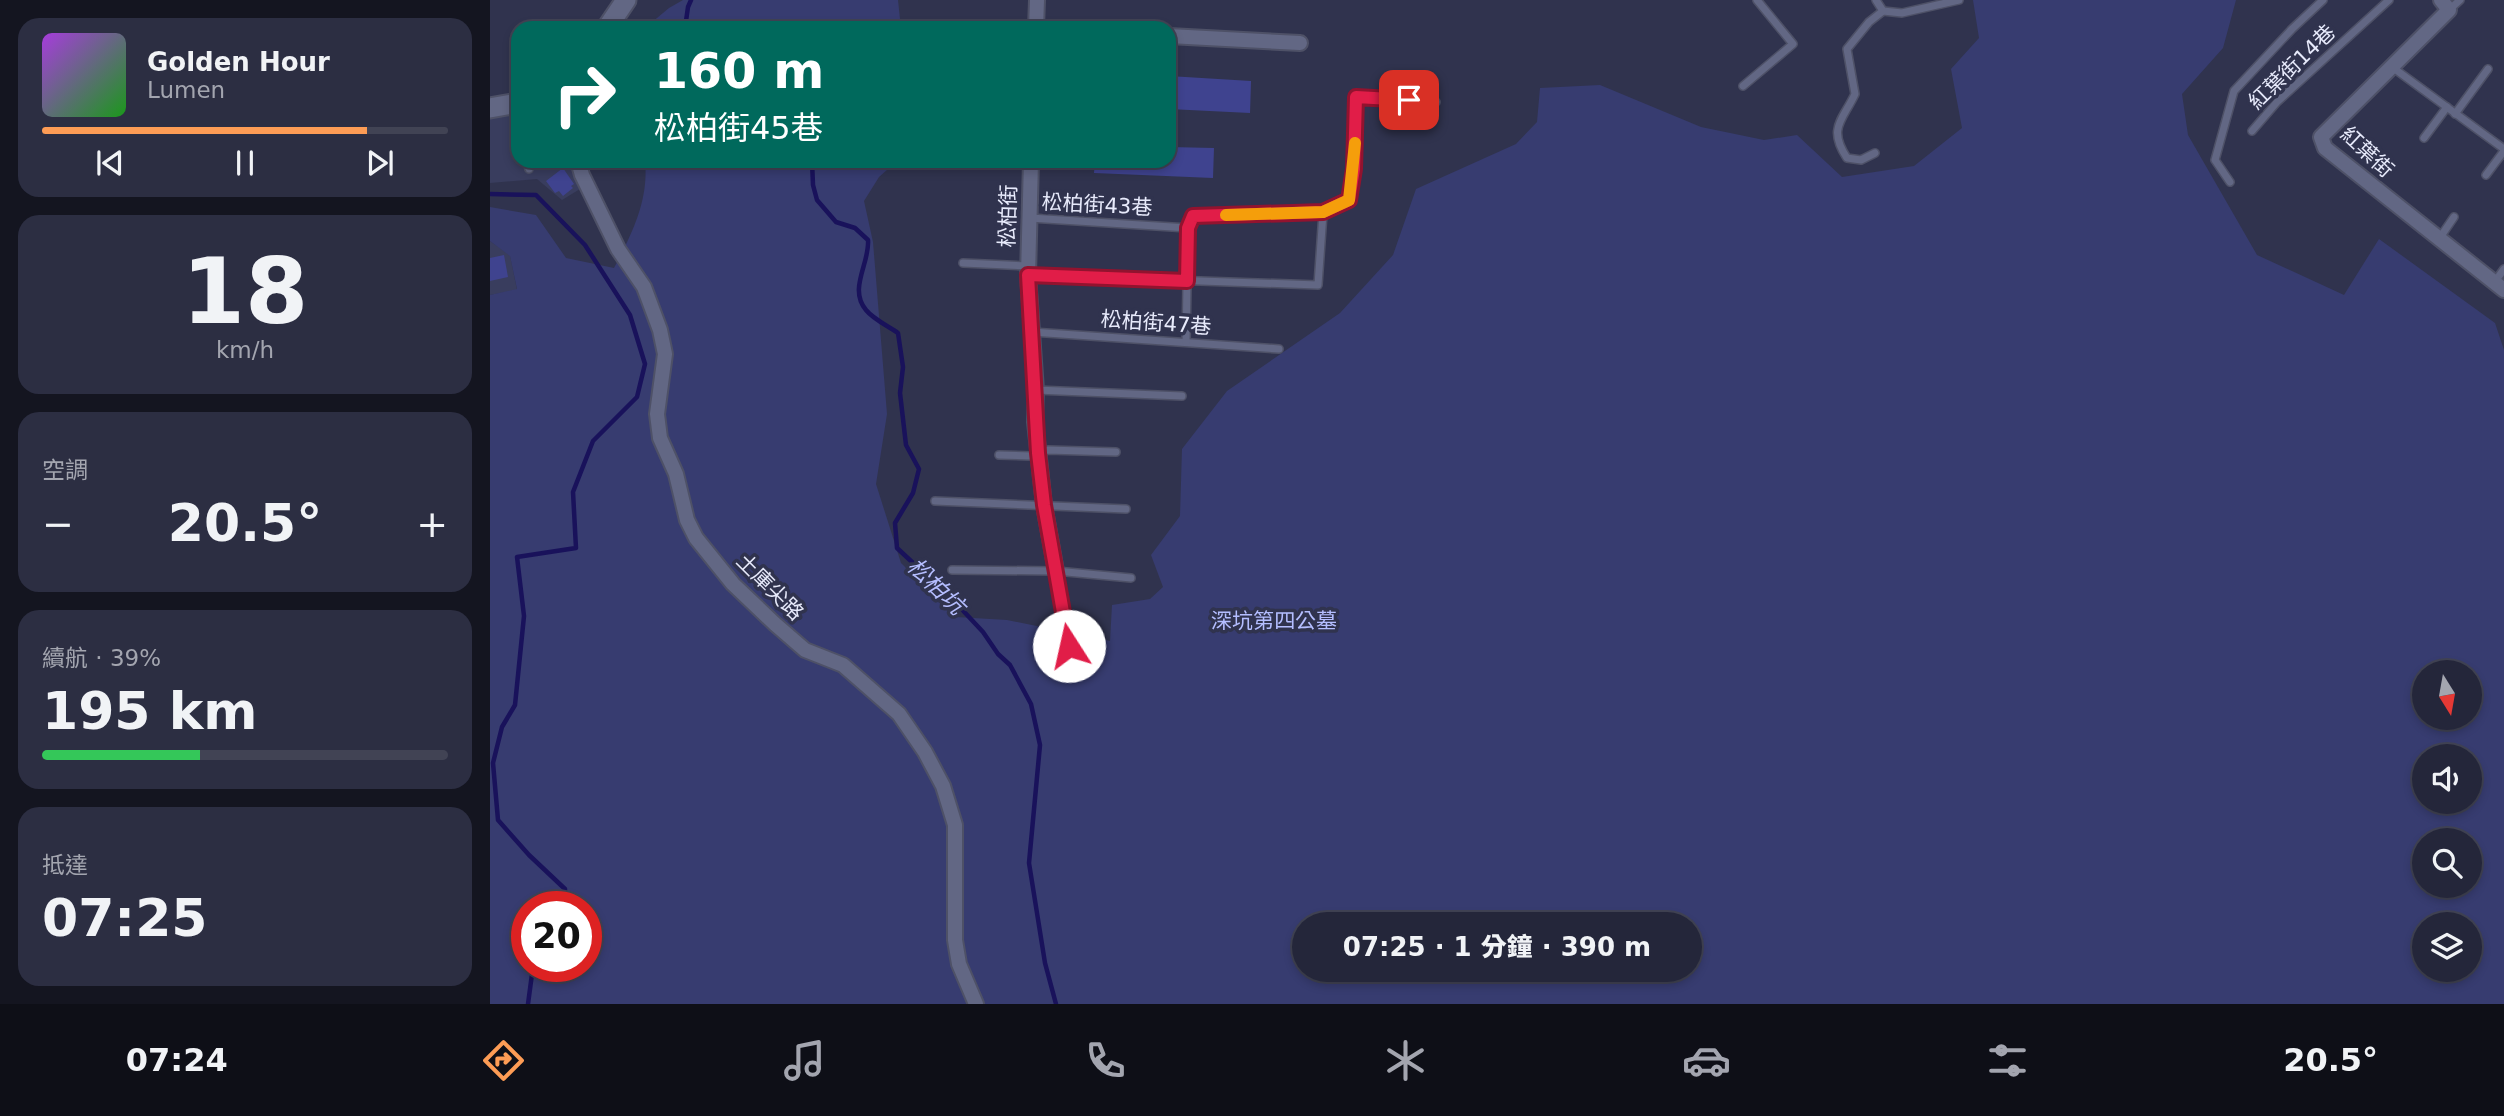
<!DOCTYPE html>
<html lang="zh-TW">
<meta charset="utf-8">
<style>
:root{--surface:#24263a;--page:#2c2e42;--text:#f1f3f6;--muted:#a3a5af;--line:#414354;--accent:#fd9c55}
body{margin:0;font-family:"DejaVu Sans","Noto Sans TC",sans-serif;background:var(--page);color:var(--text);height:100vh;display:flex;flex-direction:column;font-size:26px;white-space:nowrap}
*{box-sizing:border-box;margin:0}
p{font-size:23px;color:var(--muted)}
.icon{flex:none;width:38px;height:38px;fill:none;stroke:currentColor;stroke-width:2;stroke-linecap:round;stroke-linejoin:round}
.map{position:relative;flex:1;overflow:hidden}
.details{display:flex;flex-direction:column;gap:18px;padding:18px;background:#141520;width:490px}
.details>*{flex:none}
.top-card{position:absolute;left:21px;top:21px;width:665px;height:147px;border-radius:21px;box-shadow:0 4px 10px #0003,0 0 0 2px var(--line);background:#00695c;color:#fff;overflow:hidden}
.needle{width:46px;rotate:169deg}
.tools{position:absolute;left:1922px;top:660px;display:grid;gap:14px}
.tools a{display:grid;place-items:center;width:70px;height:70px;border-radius:50%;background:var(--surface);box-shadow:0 4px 10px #0003,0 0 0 2px var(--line);font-size:35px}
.speed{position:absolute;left:21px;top:891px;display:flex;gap:14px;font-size:35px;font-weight:700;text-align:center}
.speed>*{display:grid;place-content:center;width:91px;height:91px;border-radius:50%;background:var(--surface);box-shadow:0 4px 10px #0003,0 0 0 2px var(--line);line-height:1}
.speed .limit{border:10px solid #d22;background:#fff;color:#111}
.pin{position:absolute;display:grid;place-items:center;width:60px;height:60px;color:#fff;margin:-30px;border-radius:14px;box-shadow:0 4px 10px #0006}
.me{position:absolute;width:77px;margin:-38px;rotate:350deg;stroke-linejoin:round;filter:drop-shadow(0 0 5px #0008)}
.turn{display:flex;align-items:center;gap:24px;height:147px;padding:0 28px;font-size:32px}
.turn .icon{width:91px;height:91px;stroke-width:2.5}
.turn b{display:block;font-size:49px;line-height:60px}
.big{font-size:52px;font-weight:800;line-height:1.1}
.details .card{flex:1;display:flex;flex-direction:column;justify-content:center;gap:10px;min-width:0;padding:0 24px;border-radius:21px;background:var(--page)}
.details .dial{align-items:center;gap:0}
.dial b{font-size:91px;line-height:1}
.song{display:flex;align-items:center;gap:21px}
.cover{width:84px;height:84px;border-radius:10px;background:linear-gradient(135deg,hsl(280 70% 55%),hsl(120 70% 35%))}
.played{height:7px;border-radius:4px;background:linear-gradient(90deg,var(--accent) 80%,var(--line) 80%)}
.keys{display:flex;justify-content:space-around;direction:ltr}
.heat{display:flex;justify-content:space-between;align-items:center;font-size:38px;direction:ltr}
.charge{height:10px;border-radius:5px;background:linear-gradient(90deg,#34c759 39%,var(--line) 0)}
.trip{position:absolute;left:802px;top:912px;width:410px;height:70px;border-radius:35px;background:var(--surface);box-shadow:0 4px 10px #0003,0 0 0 2px var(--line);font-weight:800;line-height:70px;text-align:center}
.tabs{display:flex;height:112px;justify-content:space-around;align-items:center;background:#0e0f17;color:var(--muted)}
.tabs .icon{width:49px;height:49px}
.tabs .on{color:var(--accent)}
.tabs b{font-size:32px;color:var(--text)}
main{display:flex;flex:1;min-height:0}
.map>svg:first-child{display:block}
.built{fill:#393d5e}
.green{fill:#373c70;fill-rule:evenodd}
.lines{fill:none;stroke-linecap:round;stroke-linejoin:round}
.stream{stroke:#19125b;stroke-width:4.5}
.building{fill:#3f438f}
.lane-casing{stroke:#4e5167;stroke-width:10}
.street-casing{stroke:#4e5167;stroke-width:18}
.secondary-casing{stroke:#4e5167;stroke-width:23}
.lane{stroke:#626784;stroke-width:7}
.street{stroke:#626784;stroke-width:14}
.secondary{stroke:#626784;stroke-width:19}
.route-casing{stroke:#92132f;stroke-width:18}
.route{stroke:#e11d48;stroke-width:12}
.slow{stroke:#f59e0b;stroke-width:12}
.labels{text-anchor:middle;stroke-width:7;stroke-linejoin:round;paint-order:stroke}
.street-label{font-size:21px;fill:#e7eafb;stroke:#30334e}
.park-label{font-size:21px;fill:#b4beff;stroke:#30334e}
.water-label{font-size:23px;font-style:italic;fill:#b4bdfe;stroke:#30334e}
</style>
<main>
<section class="details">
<div class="card">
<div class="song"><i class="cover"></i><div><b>Golden Hour</b><p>Lumen</p></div></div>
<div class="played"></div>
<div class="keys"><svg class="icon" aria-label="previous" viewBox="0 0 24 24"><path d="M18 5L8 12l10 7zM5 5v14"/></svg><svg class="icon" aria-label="pause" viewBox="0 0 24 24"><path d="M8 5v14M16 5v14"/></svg><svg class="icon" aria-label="next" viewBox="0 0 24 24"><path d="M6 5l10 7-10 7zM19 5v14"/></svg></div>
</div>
<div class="card dial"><b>18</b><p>km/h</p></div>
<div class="card"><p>空調</p>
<div class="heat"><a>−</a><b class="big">20.5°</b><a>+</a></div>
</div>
<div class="card"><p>續航 · 39%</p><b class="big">195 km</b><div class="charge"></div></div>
<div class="card"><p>抵達</p><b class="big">07:25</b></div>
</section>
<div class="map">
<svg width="2014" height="1004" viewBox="0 0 2014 1004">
<rect width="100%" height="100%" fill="#30334e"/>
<g class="built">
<path d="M28,112V161H83L90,189L72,200L47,179L0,183V117Z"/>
<path d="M0,241L20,255L27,290L0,295Z"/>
</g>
<g class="green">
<path d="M193,0H408L410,19L381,25L380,28H155L179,8Z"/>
<path d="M1483,0H1746L1733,48L1692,94L1698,135L1767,255L1854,295L1889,239L2005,323L2014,350V1004H0V295L27,289L20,256L0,241V207L46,215L76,258L124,268C142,234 159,200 155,161H407L389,177L374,201L383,242L397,414L386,484L411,563L466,617L517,620L620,641L622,605L660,599L673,587L661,555L690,516L692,449L737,391L850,313L903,255L926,189L1026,144L1047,122L1050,88L1110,85L1211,127L1274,140L1307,135L1352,177L1424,166L1472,128L1461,69L1489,38ZM1934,672H1979V718H1934ZM1934,756H1979V802H1934ZM1934,840H1979V886H1934ZM37,906H96V966H37ZM814,924H1199V970H814ZM1934,924H1979V970H1934Z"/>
</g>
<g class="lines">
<g class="stream">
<path d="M195,28L198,7L201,0"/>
<path d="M322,161L323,185L327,200L346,222L365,228L378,240C380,263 358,289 376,310C383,319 398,326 408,333L413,367L410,393L416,445L429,469L423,493L405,523L407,548L465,602L493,632L508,654L520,665L541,704L550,745L539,863L555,963L566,1004"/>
<path d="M0,194L46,195L95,245L140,315L155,364L147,397L103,441L83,492L86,548L27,557L34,616L25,705L12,727L3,763L8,820L39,855L75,889V906"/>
<path d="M38,1004L42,974L45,966"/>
</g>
</g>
<g class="building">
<path d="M679,76L761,81L760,113L679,109Z"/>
<path d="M679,147L724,148L723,178L604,173L605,161H679Z"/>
<path d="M73,168L84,184L81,186L83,188L73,196L69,191L65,193L56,181Z"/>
<path d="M14,255L18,277L0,281V258Z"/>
</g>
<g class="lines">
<g class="lane-casing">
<g id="lane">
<path d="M1959,10L1970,0"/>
<path d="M1393,11L1412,13L1469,0"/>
<path d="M1902,67L2014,149"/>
<path d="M1253,86L1303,44L1267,0"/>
<path d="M1965,114L1998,69"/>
<path d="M1762,131L1787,102L1899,0"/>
<path d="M1934,138L1957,107"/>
<path d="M1385,153L1371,160L1357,158C1337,128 1353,120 1365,94L1357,49L1379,22L1393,11L1386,0"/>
<path d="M37,161L39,169"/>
<path d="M1996,175L2014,151"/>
<path d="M1740,182L1725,160L1744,91L1802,29L1833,0"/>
<path d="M540,218L698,228L703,216L833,213L859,200L864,169L866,97L946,102"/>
<path d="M1949,239L1964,217"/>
<path d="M473,263L538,266"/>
<path d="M539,275L828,285L833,213"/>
<path d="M2004,283L2014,269"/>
<path d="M542,332L789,349"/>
<path d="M696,342L698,228"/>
<path d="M546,390L692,396"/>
<path d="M509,455L541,456L558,450L626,452"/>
<path d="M445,501L636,509"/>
<path d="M462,570L566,571L641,578"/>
<path d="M566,571L579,646"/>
</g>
</g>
<g class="street-casing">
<g id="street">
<path d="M1951,0L1959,10L1831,137L1835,148L2014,290"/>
<path d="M546,28L547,0"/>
<path d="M679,36L810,43"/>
<path d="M88,161L92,175L128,249L154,287L170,330L175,354L167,414L170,438L186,474L197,520L206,538L243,584L285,624L315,650L353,665L409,714L435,752L453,786L465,825V940L469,964L486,1004"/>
<path d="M541,161L538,275L546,390L545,422L554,505L566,571"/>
</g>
</g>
<g class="secondary-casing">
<g id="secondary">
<path d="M117,28L136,0"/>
<path d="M0,108L28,103"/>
</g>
</g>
<use href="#lane" class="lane"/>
<use href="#street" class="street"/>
<use href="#secondary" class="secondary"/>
</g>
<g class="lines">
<g class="route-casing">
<path id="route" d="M579,646L554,505L548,453L538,275L697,281L698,228L703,216L833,212L859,200L864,169L866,97L919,100"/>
</g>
<use href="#route" class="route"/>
<path class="slow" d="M736,215L833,212L859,200L865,143"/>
</g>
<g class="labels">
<g class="street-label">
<text transform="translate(1802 67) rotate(-44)" y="7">紅葉街14巷</text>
<text transform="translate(1877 152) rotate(43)" y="7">紅葉街</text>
<text transform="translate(607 205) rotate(3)" y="7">松柏街43巷</text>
<text transform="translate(518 216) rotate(-88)" y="7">松柏街</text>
<text transform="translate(666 323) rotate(4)" y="7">松柏街47巷</text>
<text transform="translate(280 587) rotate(45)" y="7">土庫尖路</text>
</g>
<g class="park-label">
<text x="784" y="628">深坑第四公墓</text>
</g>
<g class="water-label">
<text transform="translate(446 586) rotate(44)" y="8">松柏坑</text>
</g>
</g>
</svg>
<div class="tools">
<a><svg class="needle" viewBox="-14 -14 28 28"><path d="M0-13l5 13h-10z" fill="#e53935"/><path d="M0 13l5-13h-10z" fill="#a3a5af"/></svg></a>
<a><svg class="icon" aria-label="sound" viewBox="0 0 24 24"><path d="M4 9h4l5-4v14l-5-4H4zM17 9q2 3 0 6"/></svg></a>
<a><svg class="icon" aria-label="search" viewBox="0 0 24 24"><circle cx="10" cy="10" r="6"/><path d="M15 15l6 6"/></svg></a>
<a><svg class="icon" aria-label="layers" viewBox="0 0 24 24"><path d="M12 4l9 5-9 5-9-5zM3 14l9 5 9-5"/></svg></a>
</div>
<div class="speed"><div class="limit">20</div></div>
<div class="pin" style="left:919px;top:100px;background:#d93025"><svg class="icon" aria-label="arrive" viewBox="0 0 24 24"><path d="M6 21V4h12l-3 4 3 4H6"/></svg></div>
<svg class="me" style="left:579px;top:646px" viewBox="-20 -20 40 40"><circle r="19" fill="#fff"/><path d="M0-13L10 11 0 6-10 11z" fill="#e11d48"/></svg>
<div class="trip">07:25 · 1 分鐘 · 390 m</div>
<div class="top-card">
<div class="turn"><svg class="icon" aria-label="right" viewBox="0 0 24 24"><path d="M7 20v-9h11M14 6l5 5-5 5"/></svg><div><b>160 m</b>松柏街45巷</div></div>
</div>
</div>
</main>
<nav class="tabs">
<b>07:24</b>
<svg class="icon on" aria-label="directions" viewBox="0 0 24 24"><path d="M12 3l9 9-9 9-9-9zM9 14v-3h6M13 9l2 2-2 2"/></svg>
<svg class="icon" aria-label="music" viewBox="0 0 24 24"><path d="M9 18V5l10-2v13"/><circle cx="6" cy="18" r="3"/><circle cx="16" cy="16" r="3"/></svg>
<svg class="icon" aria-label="phone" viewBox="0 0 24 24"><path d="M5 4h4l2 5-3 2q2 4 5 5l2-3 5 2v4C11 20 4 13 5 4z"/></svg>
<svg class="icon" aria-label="climate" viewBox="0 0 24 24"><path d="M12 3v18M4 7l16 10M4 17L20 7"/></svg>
<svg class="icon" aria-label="car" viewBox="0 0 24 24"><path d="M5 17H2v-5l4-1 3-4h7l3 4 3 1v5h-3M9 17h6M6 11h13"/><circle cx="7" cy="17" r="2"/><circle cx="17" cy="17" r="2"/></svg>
<svg class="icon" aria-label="filters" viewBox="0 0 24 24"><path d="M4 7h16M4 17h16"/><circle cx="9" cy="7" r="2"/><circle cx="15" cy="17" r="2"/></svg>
<b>20.5°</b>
</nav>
